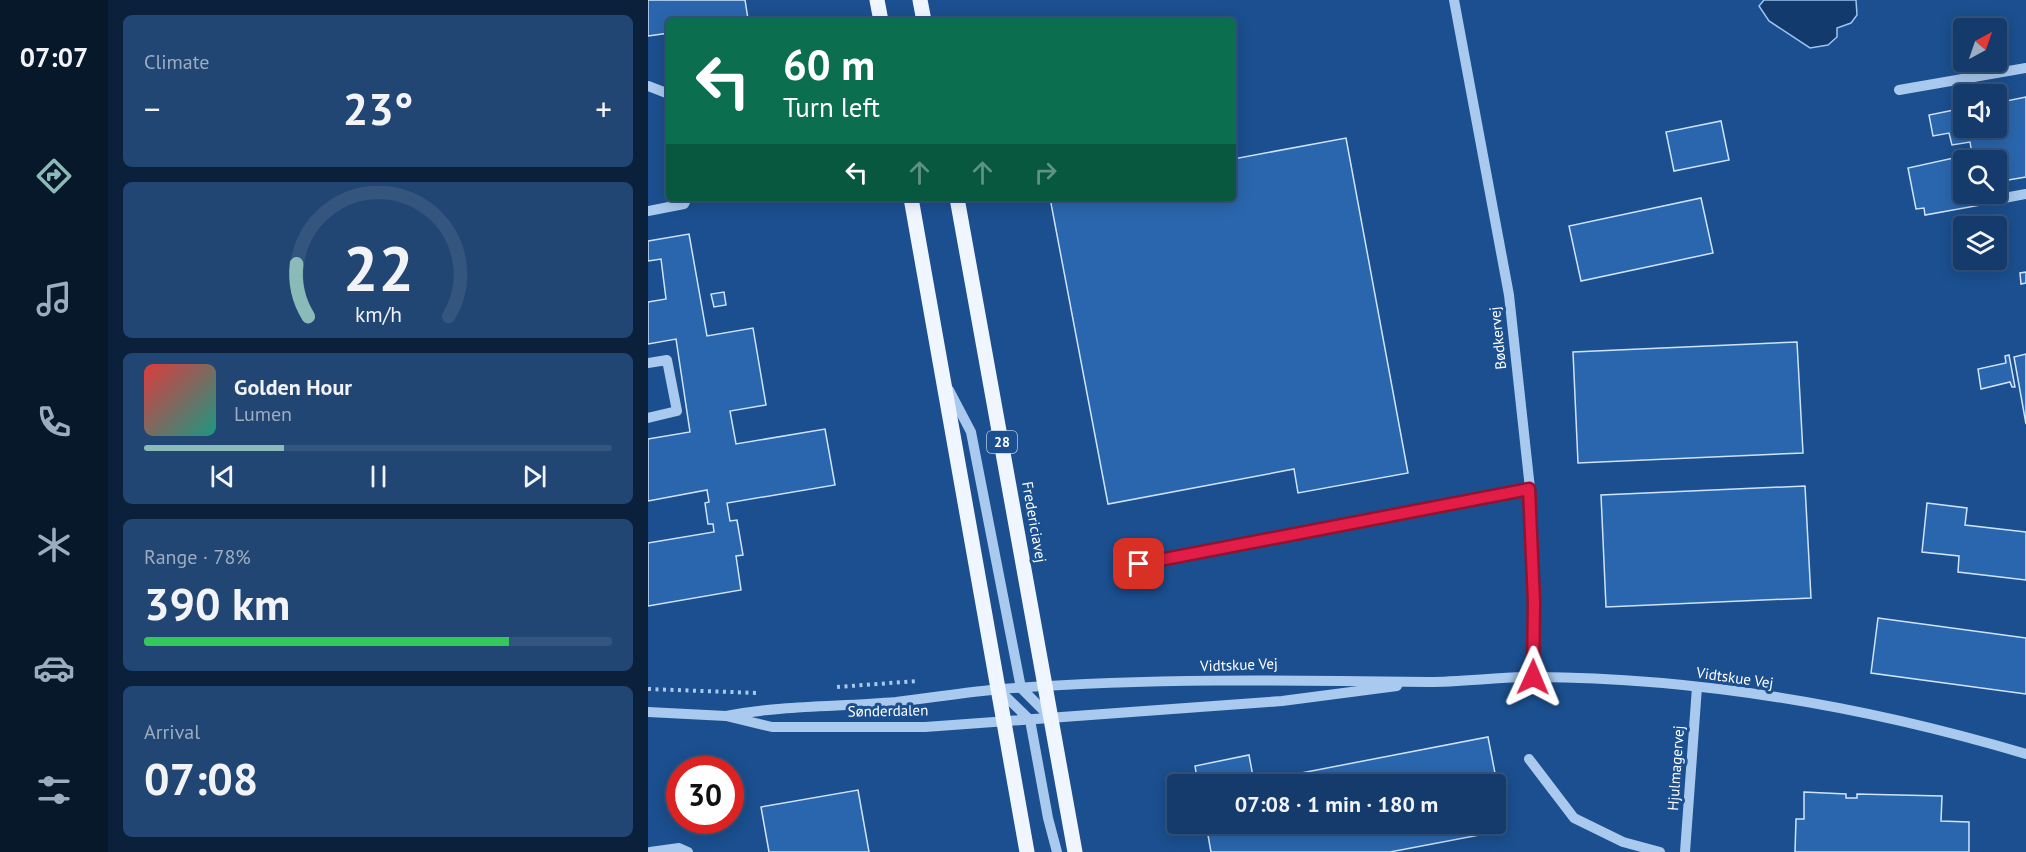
<!DOCTYPE html>
<meta charset="utf-8">
<style>
:root{--surface:#143b6b;--page:#214673;--text:#f1f3f6;--muted:#9dadc1;--line:#33557e;--accent:#8bbbb9}
body{margin:0;font-family:"PT Sans",sans-serif;background:var(--page);color:var(--text);height:100vh;display:flex;flex-direction:column;font-size:22px;white-space:nowrap}
*{box-sizing:border-box;margin:0}
p{font-size:20px;color:var(--muted)}
.icon{flex:none;width:33px;height:33px;fill:none;stroke:currentColor;stroke-width:2;stroke-linecap:round;stroke-linejoin:round}
.map{position:relative;flex:1;overflow:hidden}
.details{display:flex;flex-direction:column;gap:15px;padding:15px;background:#0b203b;width:540px}
.details>*{flex:none}
.top-card{position:absolute;left:18px;top:18px;width:570px;height:183px;border-radius:6px;box-shadow:0 3px 15px #0003,0 0 0 2px var(--line);background:#0b6e4f;color:#fff;overflow:hidden}
.needle{width:39px;rotate:40deg}
.tools{position:absolute;left:1305px;top:18px;display:grid;gap:12px}
.tools a{display:grid;place-items:center;width:54px;height:54px;border-radius:6px;background:var(--surface);box-shadow:0 3px 15px #0003,0 0 0 2px var(--line);font-size:30px}
.speed{position:absolute;left:18px;top:756px;display:flex;gap:12px;font-size:30px;font-weight:700;text-align:center}
.speed>*{display:grid;place-content:center;width:78px;height:78px;border-radius:50%;background:var(--surface);box-shadow:0 3px 15px #0003,0 0 0 2px var(--line);line-height:1}
.speed .limit{border:9px solid #d22;background:#fff;color:#111}
.pin{position:absolute;display:grid;place-items:center;width:51px;height:51px;color:#fff;margin:-26px;border-radius:12px;box-shadow:0 3px 9px #0006}
.me{position:absolute;width:66px;margin:-33px;rotate:1deg;stroke-linejoin:round;filter:drop-shadow(0 0 4px #0008)}
.turn{display:flex;align-items:center;gap:21px;height:126px;padding:0 18px;font-size:27px}
.turn .icon{width:78px;height:78px;stroke-width:2.5}
.turn b{display:block;font-size:42px;line-height:51px}
.lanes{display:flex;align-items:center;height:57px;padding:0 18px;background:#0003;justify-content:center;gap:30px;direction:ltr}
.lanes .off{opacity:.35}
.big{font-size:45px;font-weight:600;line-height:1.1}
.details .widget{flex:1;display:flex;flex-direction:column;justify-content:center;gap:9px;min-width:0;padding:0 21px;border-radius:9px;background:var(--page)}
.details .dial{align-items:center;gap:0}
.dial svg{height:156px;overflow:visible;fill:none;stroke:var(--line);stroke-width:7;stroke-linecap:round;text-anchor:middle}
.dial text{fill:var(--text);stroke:none}
.song{display:flex;align-items:center;gap:18px}
.cover{width:72px;height:72px;border-radius:9px;background:linear-gradient(135deg,hsl(0 70% 55%),hsl(170 70% 35%))}
.played{height:6px;border-radius:3px;background:linear-gradient(90deg,var(--accent) 30%,var(--line) 30%)}
.keys{display:flex;justify-content:space-around;direction:ltr}
.heat{display:flex;justify-content:space-between;align-items:center;font-size:33px;direction:ltr}
.charge{height:9px;border-radius:4px;background:linear-gradient(90deg,#34c759 78%,var(--line) 0)}
.trip{position:absolute;left:519px;top:774px;width:339px;height:60px;border-radius:6px;background:var(--surface);box-shadow:0 3px 15px #0003,0 0 0 2px var(--line);font-weight:600;line-height:60px;text-align:center}
main{display:flex;flex:1;min-height:0}
.tab-bar{display:flex;flex-direction:column;width:108px;justify-content:space-around;align-items:center;background:#08182b;color:var(--muted)}
.tab-bar .icon{width:42px;height:42px}
.tab-bar .active{color:var(--accent)}
.tab-bar b{font-size:27px;color:var(--text)}
.map>svg:first-child{display:block}
.water{fill:#123a6d;stroke:#9cc4f0;stroke-width:1.5}
.building{fill:#2a66ad;stroke:#cfe3fa;stroke-width:1.5}
.lines{fill:none;stroke-linecap:round;stroke-linejoin:round}
.path{stroke:#a9c9ee;stroke-width:4;stroke-dasharray:3 4.5;stroke-linecap:butt}
.minor{stroke:#a9c9ee;stroke-width:10}
.major{stroke:#f0f6ff;stroke-width:15}
.route-casing{stroke:#92132f;stroke-width:15}
.route{stroke:#e11d48;stroke-width:10}
.labels{text-anchor:middle;stroke-width:6;stroke-linejoin:round;paint-order:stroke}
.shield{fill:#1b4f8f;stroke:#bbcadd;stroke-width:1.5}
.shield-label{font-size:14px;font-weight:bold;fill:#fff}
.street-label{font-size:15px;fill:#fff;stroke:#1b4f8f}
</style>
<main>
<nav class="tab-bar">
<b>07:07</b>
<svg class="icon active" aria-label="directions" viewBox="0 0 24 24"><path d="M12 3l9 9-9 9-9-9zM9 14v-3h6M13 9l2 2-2 2"/></svg>
<svg class="icon" aria-label="music" viewBox="0 0 24 24"><path d="M9 18V5l10-2v13"/><circle cx="6" cy="18" r="3"/><circle cx="16" cy="16" r="3"/></svg>
<svg class="icon" aria-label="phone" viewBox="0 0 24 24"><path d="M5 4h4l2 5-3 2q2 4 5 5l2-3 5 2v4C11 20 4 13 5 4z"/></svg>
<svg class="icon" aria-label="climate" viewBox="0 0 24 24"><path d="M12 3v18M4 7l16 10M4 17L20 7"/></svg>
<svg class="icon" aria-label="car" viewBox="0 0 24 24"><path d="M5 17H2v-5l4-1 3-4h7l3 4 3 1v5h-3M9 17h6M6 11h13"/><circle cx="7" cy="17" r="2"/><circle cx="17" cy="17" r="2"/></svg>
<svg class="icon" aria-label="filters" viewBox="0 0 24 24"><path d="M4 7h16M4 17h16"/><circle cx="9" cy="7" r="2"/><circle cx="15" cy="17" r="2"/></svg>
</nav>
<section class="details">
<div class="widget"><p>Climate</p>
<div class="heat"><a>−</a><b class="big">23°</b><a>+</a></div>
</div>
<div class="widget dial"><svg viewBox="0 0 100 80">
<path d="M14 69A42 42 0 1 1 86 69"/>
<path d="M14 69A42 42 0 0 1 8 42" stroke="#8bbbb9"/>
<text x="50" y="56" font-size="32" font-weight="700">22</text>
<text x="50" y="72" font-size="11">km/h</text>
</svg></div>
<div class="widget">
<div class="song"><i class="cover"></i><div><b>Golden Hour</b><p>Lumen</p></div></div>
<div class="played"></div>
<div class="keys"><svg class="icon" aria-label="previous" viewBox="0 0 24 24"><path d="M18 5L8 12l10 7zM5 5v14"/></svg><svg class="icon" aria-label="pause" viewBox="0 0 24 24"><path d="M8 5v14M16 5v14"/></svg><svg class="icon" aria-label="next" viewBox="0 0 24 24"><path d="M6 5l10 7-10 7zM19 5v14"/></svg></div>
</div>
<div class="widget"><p>Range · 78%</p><b class="big">390 km</b><div class="charge"></div></div>
<div class="widget"><p>Arrival</p><b class="big">07:08</b></div>
</section>
<div class="map">
<svg width="1378" height="852" viewBox="0 0 1378 852">
<rect width="100%" height="100%" fill="#1b4f8f"/>
<path class="water" d="M1116,0H1208L1209,15L1203,23L1189,28V37L1180,45L1162,48L1121,21L1111,6Z"/>
<g class="building">
<path d="M0,0H97L100,19L21,21V33L0,36Z"/>
<path d="M1378,97V177L1348,182V160H1316V194H1343L1344,203L1277,215L1276,208L1268,209L1260,168L1324,154L1322,142L1304,145L1301,133L1285,136L1281,115L1316,108V128H1348V103Z"/>
<path d="M1073,121L1081,160L1026,171L1018,132Z"/>
<path d="M698,138L760,473L650,493L646,469L460,504L402,198H585V159Z"/>
<path d="M1053,198L1065,253L933,281L921,226Z"/>
<path d="M41,234L59,336L105,328L118,405L82,411L88,444L177,429L187,485L79,503L82,521L89,520L95,555L88,556L93,590L0,606V543L66,532L65,524H60L57,503L61,502L59,490L0,501V439L42,432L28,339L0,344V302L18,299L13,259L0,261V241Z"/>
<path d="M1378,272V283L1373,284L1372,273Z"/>
<path d="M76,292L78,305L66,307L63,294Z"/>
<path d="M1149,342L1155,453L930,463L925,352Z"/>
<path d="M1378,354V424L1366,357Z"/>
<path d="M1361,355L1367,387H1364L1362,382L1333,389L1330,369L1358,363L1357,356Z"/>
<path d="M1157,486L1163,598L958,607L953,495Z"/>
<path d="M1279,503L1319,508L1317,525L1378,532V580L1310,572L1311,556L1274,552Z"/>
<path d="M1230,618L1378,638V694L1223,673Z"/>
<path d="M840,737L858,830L742,852H563L558,824H848V784H550L547,766L601,755L606,782Z"/>
<path d="M210,790L221,852H121L113,807Z"/>
<path d="M1156,792L1198,794V798H1209V794L1294,796L1293,821L1321,822V852H1147L1148,819H1156Z"/>
</g>
<g class="lines">
<g class="path">
<path d="M189,687L269,681"/>
<path d="M0,689L110,693"/>
</g>
<g class="minor">
<path d="M806,0L861,295L884,507L885,677"/>
<path d="M0,86L21,94"/>
<path d="M1251,90L1378,68"/>
<path d="M1356,198L1378,194"/>
<path d="M0,211L36,204L39,198"/>
<path d="M0,363L19,360L29,411L0,418"/>
<path d="M301,390L323,432L373,688L403,718"/>
<path d="M491,564L881,489"/>
<path d="M350,689L382,720L400,818L409,852"/>
<path d="M0,712L78,716L124,727H277L634,701L749,686"/>
<path d="M78,716C135,705 191,707 248,702C283,698 318,692 353,689C495,678 638,680 780,682C815,682 851,677 886,677C1051,678 1220,707 1378,754"/>
<path d="M881,759L926,818L975,842L1012,852"/>
<path d="M2,852L31,848L40,852"/>
<path d="M1037,852L1049,687"/>
</g>
<g class="major">
<path d="M229,0L233,21"/>
<path d="M272,0L276,21"/>
<path d="M263,198L379,852"/>
<path d="M309,198L427,852"/>
</g>
</g>
<g class="lines">
<g class="route-casing">
<path id="route" d="M491,564L881,489L886,602L885,677"/>
</g>
<use href="#route" class="route"/>
</g>
<g class="labels">
<rect class="shield" x="339" y="431" width="30" height="22" rx="4.5"/>
<g class="shield-label">
<text x="354" y="447">28</text>
</g>
<g class="street-label">
<text transform="translate(850 338) rotate(-96)" y="5">Bødkervej</text>
<text transform="translate(386 522) rotate(80)" y="5">Fredericiavej</text>
<text transform="translate(591 665) rotate(-2)" y="5">Vidtskue Vej</text>
<text transform="translate(1087 678) rotate(8)" y="5">Vidtskue Vej</text>
<text transform="translate(240 711) rotate(-1)" y="5">Sønderdalen</text>
<text transform="translate(1028 768) rotate(-86)" y="5">Hjulmagervej</text>
</g>
</g>
</svg>
<div class="tools">
<a><svg class="needle" viewBox="-14 -14 28 28"><path d="M0-13l5 13h-10z" fill="#e53935"/><path d="M0 13l5-13h-10z" fill="#9dadc1"/></svg></a>
<a><svg class="icon" aria-label="sound" viewBox="0 0 24 24"><path d="M4 9h4l5-4v14l-5-4H4zM17 9q2 3 0 6"/></svg></a>
<a><svg class="icon" aria-label="search" viewBox="0 0 24 24"><circle cx="10" cy="10" r="6"/><path d="M15 15l6 6"/></svg></a>
<a><svg class="icon" aria-label="layers" viewBox="0 0 24 24"><path d="M12 4l9 5-9 5-9-5zM3 14l9 5 9-5"/></svg></a>
</div>
<div class="speed"><div class="limit">30</div></div>
<div class="pin" style="left:491px;top:564px;background:#d93025"><svg class="icon" aria-label="arrive" viewBox="0 0 24 24"><path d="M6 21V4h12l-3 4 3 4H6"/></svg></div>
<svg class="me" style="left:885px;top:677px" viewBox="-20 -20 40 40"><path d="M0-17L14 15 0 8-14 15z" fill="#e11d48" stroke="#fff" stroke-width="4"/></svg>
<div class="trip">07:08 · 1 min · 180 m</div>
<div class="top-card">
<div class="turn"><svg class="icon" aria-label="left" viewBox="0 0 24 24"><path d="M17 20v-9H6M10 6l-5 5 5 5"/></svg><div><b>60 m</b>Turn left</div></div>
<div class="lanes"><svg class="icon" aria-label="left" viewBox="0 0 24 24"><path d="M17 20v-9H6M10 6l-5 5 5 5"/></svg><svg class="icon off" aria-label="ahead" viewBox="0 0 24 24"><path d="M12 20V5M6 11l6-6 6 6"/></svg><svg class="icon off" aria-label="ahead" viewBox="0 0 24 24"><path d="M12 20V5M6 11l6-6 6 6"/></svg><svg class="icon off" aria-label="right" viewBox="0 0 24 24"><path d="M7 20v-9h11M14 6l5 5-5 5"/></svg></div>
</div>
</div>
</main>
